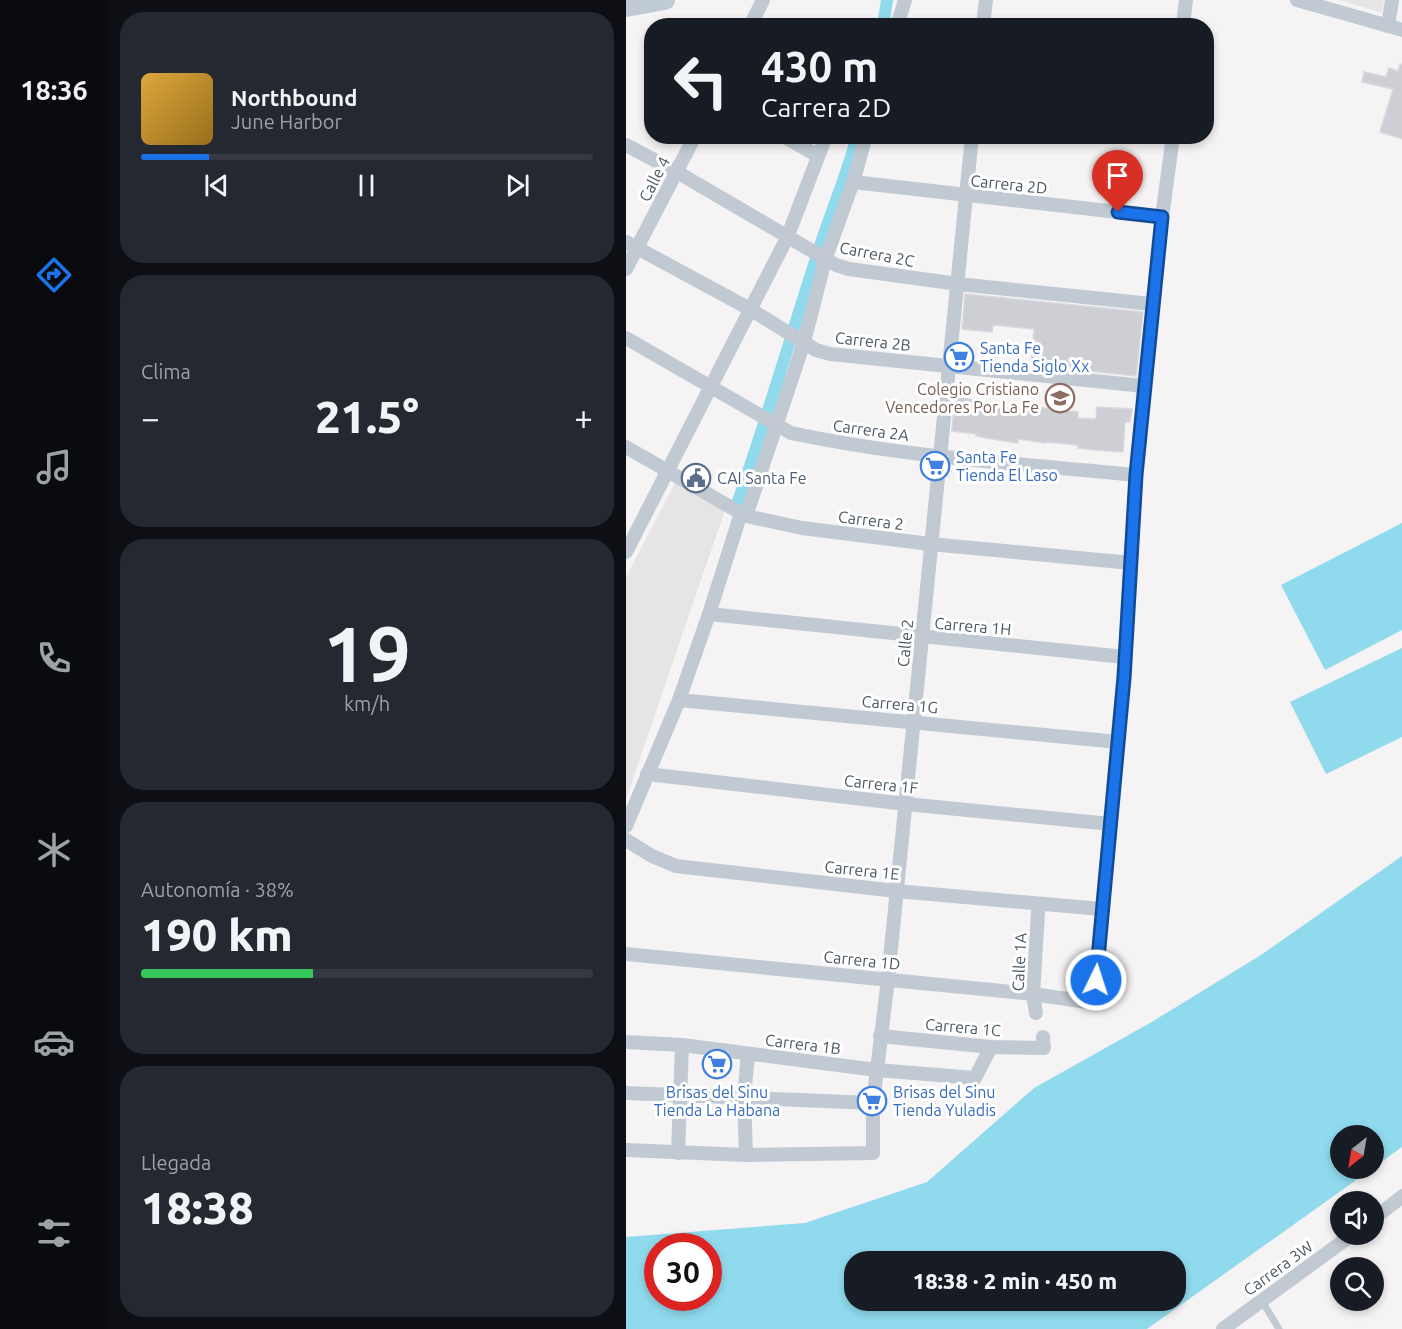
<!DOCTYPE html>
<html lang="es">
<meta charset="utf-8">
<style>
:root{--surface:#171b24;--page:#242831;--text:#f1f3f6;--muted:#9ea1a6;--line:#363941;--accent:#1a73e8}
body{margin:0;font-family:Ubuntu,sans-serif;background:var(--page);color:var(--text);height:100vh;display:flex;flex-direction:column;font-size:22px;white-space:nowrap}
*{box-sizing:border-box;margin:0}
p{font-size:20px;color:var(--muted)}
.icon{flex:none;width:33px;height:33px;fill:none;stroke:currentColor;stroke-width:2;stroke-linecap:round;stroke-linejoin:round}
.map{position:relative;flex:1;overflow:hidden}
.panel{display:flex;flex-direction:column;gap:12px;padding:12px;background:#0d0f14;width:518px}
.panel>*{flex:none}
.top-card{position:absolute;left:18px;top:18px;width:570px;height:126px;border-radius:24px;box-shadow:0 3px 9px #0003;background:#171b24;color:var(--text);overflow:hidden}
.needle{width:39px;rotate:211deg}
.fabs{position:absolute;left:704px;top:1125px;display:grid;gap:12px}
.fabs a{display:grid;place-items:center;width:54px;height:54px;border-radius:50%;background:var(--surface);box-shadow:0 3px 9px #0003;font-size:30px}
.speed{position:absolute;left:18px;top:1233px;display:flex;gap:12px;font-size:30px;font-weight:700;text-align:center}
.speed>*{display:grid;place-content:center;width:78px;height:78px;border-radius:50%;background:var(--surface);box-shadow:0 3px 9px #0003;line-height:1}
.speed .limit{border:9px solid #d22;background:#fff;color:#111}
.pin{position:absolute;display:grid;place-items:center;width:51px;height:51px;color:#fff;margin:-62px -26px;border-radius:50% 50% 50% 0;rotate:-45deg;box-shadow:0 0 6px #0007}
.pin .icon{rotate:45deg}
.me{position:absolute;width:66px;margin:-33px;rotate:4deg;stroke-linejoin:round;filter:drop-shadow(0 0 4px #0008)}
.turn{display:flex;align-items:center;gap:21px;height:126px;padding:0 18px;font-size:27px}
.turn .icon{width:78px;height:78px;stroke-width:2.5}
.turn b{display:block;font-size:42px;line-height:51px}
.big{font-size:45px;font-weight:800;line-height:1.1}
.panel .tile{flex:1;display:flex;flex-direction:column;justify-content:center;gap:9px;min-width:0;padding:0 21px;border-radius:24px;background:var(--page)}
.panel .dial{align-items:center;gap:0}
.dial b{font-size:78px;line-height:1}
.song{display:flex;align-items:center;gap:18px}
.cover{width:72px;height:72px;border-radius:9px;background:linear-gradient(135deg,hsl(40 70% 55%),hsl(40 70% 35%))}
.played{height:6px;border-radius:3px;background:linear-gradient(90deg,var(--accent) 15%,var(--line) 15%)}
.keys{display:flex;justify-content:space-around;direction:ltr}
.heat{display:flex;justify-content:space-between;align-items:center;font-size:33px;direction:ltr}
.charge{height:9px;border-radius:4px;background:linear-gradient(90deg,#34c759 38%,var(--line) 0)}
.trip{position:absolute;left:218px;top:1251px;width:342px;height:60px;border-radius:24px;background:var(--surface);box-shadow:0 3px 9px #0003;font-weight:800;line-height:60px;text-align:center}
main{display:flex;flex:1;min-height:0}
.dock{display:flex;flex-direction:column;width:108px;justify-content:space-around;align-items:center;background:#090b0e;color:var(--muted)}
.dock .icon{width:42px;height:42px}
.dock .current{color:var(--accent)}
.dock b{font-size:27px;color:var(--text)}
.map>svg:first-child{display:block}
.education{fill:#e6e4e5}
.water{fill:#90daee;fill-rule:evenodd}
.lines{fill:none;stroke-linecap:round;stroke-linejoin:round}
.canal{stroke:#90daee;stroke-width:12}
.building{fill:#cdcfd5;stroke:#d7d9de;stroke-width:1.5}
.lane{stroke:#c1cad2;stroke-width:7}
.street{stroke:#c1cad2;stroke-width:14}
.secondary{stroke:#c1cbd6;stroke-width:20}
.route-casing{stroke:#114b97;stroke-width:15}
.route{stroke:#1a73e8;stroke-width:10}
.labels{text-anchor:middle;stroke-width:6;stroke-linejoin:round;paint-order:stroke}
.street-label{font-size:16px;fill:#4a5661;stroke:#fff}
.shop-label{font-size:16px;fill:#366cbe;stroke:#fff;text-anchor:start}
.education-label{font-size:16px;fill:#785e54;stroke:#fff;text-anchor:end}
.service-label{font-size:16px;fill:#4e5e75;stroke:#fff;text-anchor:start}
</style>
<main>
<nav class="dock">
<b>18:36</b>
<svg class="icon current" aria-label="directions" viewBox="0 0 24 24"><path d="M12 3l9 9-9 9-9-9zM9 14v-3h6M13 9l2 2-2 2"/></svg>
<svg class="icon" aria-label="music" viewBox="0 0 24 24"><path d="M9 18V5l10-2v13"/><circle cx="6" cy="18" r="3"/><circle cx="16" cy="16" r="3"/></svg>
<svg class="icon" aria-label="phone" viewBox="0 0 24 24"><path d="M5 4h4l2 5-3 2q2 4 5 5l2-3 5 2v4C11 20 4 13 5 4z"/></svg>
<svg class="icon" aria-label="climate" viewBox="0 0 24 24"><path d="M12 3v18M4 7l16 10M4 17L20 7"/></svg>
<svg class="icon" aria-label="car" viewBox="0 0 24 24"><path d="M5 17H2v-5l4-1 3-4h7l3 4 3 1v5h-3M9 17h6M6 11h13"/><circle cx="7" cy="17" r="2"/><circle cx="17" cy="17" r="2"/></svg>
<svg class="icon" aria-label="filters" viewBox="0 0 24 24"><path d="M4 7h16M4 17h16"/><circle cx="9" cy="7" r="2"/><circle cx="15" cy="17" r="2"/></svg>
</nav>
<section class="panel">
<div class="tile">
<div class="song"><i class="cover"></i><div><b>Northbound</b><p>June Harbor</p></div></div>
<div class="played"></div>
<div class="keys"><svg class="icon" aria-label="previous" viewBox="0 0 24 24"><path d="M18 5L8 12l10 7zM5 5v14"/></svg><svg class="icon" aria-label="pause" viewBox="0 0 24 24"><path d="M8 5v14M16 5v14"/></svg><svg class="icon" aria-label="next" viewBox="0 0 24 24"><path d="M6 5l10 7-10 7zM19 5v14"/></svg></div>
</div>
<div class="tile"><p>Clima</p>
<div class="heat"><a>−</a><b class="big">21.5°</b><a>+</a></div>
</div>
<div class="tile dial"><b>19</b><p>km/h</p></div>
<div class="tile"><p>Autonomía · 38%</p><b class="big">190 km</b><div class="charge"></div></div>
<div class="tile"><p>Llegada</p><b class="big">18:38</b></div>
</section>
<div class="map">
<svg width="777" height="1329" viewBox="0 0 777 1329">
<rect width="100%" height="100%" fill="#f5f3f3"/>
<g class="education">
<path d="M714,0H758L756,13Z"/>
<path d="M50,481L100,507L0,799V577Z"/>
</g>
<g class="water">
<path d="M776,523V630L699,670L655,585Z"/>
<path d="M776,648V737L700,774L664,702Z"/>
<path d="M776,856V1147L747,1168V1136H714V1168H747L521,1329H0V1237L179,1223L301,1182L408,1088L524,1023L635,955ZM32,1246H82V1298H32ZM228,1262H549V1300H228Z"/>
</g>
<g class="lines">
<g class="canal">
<path d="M257,26L261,0"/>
<path d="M110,507C140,422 165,335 193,249C205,211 221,175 231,136"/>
</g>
</g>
<g class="building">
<path d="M774,64L777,65V139L754,132L767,89L736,82L738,72L760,77L763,68L772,71Z"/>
<path d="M339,294L517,312L510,376L405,365L408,329L367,325L366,332L336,329Z"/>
<path d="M329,396L381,407L409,410L410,407L452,412V418L470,419L471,407L506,409L504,422H499L497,452L468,450L452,448V445L420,442V443L392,439V443L378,441L350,436L351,434L326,431Z"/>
</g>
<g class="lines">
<path class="lane" d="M636,1301L653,1329"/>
<g class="street">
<path d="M671,0L777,30"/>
<path d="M124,26L137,0"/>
<path d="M271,26L279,0"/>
<path d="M357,26L360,0"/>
<path d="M557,26L560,0"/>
<path d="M762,26L766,0"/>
<path d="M157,136L192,156"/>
<path d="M0,145L51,172L210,265L223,269L332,284L526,304"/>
<path d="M227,182L536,217"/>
<path d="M0,242L124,309L190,350L204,354L518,386"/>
<path d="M0,269L69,136"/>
<path d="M0,338L165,433C278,457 395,464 510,475"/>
<path d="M0,447L120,516L176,528L304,544L505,563"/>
<path d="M120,516L178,342L199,260L227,182L240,136"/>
<path d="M0,552L161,238L200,136"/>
<path d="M83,614L499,657"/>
<path d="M53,700L492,742"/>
<path d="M21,774L280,804L485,824"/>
<path d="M0,826L53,700L83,614L115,513"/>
<path d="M0,840L26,856L50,866L270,891L475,909"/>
<path d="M0,954L407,994L468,1003L499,657L510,475L518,386L536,217L547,136"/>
<path d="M410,1013L407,994L412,912"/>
<path d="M254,1036L365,1047L418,1048L417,1037"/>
<path d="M0,1042L56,1045L251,1070L349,1078L365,1047"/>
<path d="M0,1093L247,1103"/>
<path d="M0,1150L120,1155L247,1153V1103L262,979L346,136"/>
<path d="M52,1153L56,1045"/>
<path d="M120,1155L118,1098L122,1054"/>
<path d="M747,1219L777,1196"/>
<path d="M597,1329L727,1234"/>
</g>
<path class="secondary" d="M0,7L39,0"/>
</g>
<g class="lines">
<g class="route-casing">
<path id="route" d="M470,980L498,678L510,475L536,217L492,212"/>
</g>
<use href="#route" class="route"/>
</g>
<defs>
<g id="supermarket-ring" transform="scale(1.5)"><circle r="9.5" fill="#fff" stroke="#3f7fe0" stroke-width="1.5"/><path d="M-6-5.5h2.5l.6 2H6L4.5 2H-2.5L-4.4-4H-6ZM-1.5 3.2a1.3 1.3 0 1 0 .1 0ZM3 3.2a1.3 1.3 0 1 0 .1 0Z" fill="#3f7fe0"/></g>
<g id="school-ring" transform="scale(1.5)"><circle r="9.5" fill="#fff" stroke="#8d6e63" stroke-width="1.5"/><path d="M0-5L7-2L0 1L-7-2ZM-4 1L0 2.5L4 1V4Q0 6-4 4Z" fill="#8d6e63"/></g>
<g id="civic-ring" transform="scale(1.5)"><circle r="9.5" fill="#fff" stroke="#5c6f8a" stroke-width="1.5"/><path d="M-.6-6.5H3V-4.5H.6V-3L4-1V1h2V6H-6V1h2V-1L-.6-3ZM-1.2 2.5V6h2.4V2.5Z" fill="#5c6f8a"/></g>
</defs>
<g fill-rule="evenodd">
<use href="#supermarket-ring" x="333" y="357"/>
<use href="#school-ring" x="434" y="398"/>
<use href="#supermarket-ring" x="309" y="466"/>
<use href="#civic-ring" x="70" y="478"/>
<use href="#supermarket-ring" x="91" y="1064"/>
<use href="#supermarket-ring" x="246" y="1101"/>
</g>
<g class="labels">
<g class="street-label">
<text transform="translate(28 179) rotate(-63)" y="6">Calle 4</text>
<text transform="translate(383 184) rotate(6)" y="6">Carrera 2D</text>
<text transform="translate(251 254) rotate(11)" y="6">Carrera 2C</text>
<text transform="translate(247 341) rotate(6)" y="6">Carrera 2B</text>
<text transform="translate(245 430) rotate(8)" y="6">Carrera 2A</text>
<text transform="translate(245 520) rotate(7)" y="6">Carrera 2</text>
<text transform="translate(347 626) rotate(5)" y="6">Carrera 1H</text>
<text transform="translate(279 643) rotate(-84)" y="6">Calle 2</text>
<text transform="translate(274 704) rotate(5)" y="6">Carrera 1G</text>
<text transform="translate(255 784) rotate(6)" y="6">Carrera 1F</text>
<text transform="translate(236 870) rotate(6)" y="6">Carrera 1E</text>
<text transform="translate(236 960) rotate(6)" y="6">Carrera 1D</text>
<text transform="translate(393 962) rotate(-87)" y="6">Calle 1A</text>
<text transform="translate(337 1027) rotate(5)" y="6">Carrera 1C</text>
<text transform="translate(177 1044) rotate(7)" y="6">Carrera 1B</text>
<text transform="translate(652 1268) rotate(-36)" y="6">Carrera 3W</text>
</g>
<g class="shop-label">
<text x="354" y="354">Santa Fe<tspan x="354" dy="18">Tienda Siglo Xx</tspan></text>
<text x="330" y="463">Santa Fe<tspan x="330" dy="18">Tienda El Laso</tspan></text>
<text x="91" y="1098" text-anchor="middle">Brisas del Sinu<tspan x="91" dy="18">Tienda La Habana</tspan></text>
<text x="267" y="1098">Brisas del Sinu<tspan x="267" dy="18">Tienda Yuladis</tspan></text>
</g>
<g class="education-label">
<text x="413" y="395">Colegio Cristiano<tspan x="413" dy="18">Vencedores Por La Fe</tspan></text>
</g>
<g class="service-label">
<text x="91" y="484">CAI Santa Fe</text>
</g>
</g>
</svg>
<div class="fabs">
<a><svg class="needle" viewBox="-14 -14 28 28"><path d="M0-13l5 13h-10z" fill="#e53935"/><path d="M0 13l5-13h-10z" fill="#9ea1a6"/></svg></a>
<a><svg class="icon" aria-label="sound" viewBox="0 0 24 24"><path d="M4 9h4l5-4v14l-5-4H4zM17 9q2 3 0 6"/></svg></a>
<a><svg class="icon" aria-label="search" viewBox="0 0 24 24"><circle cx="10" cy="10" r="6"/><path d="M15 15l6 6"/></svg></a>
</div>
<div class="speed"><div class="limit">30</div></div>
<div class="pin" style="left:492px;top:212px;background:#d93025"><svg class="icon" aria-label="arrive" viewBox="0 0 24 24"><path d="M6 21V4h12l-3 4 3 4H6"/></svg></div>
<svg class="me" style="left:470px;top:980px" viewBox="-20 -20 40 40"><circle r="17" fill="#1a73e8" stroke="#fff" stroke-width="3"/><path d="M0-11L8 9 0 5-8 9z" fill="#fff"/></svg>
<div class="trip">18:38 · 2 min · 450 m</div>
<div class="top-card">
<div class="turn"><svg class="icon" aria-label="left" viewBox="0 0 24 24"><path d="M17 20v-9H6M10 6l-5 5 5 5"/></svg><div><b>430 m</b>Carrera 2D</div></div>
</div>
</div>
</main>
